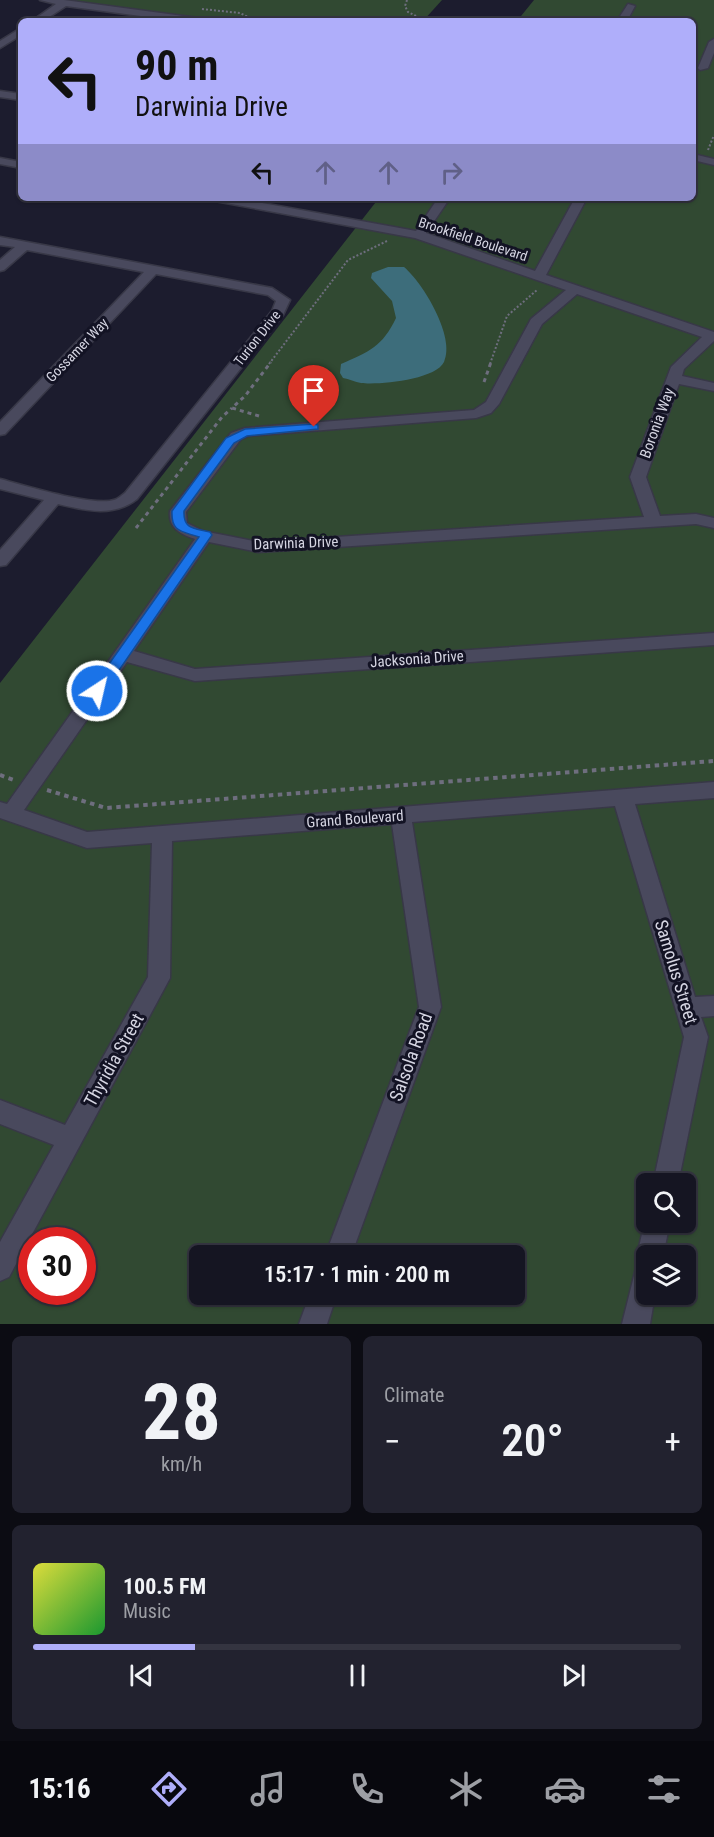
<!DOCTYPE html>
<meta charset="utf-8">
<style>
:root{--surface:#151522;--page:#22222f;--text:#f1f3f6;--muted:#9d9fa5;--line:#343440;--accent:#afaefa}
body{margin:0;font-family:"Roboto Condensed",sans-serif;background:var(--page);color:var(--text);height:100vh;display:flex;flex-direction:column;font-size:22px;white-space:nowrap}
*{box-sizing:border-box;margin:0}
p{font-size:20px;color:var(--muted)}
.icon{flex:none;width:33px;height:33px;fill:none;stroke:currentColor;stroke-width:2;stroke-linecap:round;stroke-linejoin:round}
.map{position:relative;height:1324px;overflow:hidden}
.side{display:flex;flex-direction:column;gap:12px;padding:12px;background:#0c0c13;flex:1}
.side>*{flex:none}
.banner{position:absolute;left:18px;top:18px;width:678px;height:183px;border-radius:9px;box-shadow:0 2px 4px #0004,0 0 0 2px var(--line);background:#afaefa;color:#111;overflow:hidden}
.fabs{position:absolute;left:636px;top:1173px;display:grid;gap:12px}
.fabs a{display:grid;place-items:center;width:60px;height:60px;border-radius:9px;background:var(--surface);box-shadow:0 2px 4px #0004,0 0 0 2px var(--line);font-size:30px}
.speed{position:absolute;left:18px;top:1227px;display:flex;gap:12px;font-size:30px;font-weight:700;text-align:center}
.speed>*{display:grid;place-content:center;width:78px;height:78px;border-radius:50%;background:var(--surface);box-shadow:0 2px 4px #0004,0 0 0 2px var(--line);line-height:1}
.speed .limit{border:9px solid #d22;background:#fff;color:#111}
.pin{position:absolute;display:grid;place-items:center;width:51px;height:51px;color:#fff;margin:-62px -26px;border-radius:50% 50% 50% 0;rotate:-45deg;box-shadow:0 0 6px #0007}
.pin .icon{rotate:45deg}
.me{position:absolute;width:66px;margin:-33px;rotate:35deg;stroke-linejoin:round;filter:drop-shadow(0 0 4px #0008)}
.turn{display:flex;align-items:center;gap:21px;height:126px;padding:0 18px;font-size:27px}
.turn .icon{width:78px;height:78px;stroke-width:2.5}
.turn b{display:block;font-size:42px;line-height:51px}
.lanes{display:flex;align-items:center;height:57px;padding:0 18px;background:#0003;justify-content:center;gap:30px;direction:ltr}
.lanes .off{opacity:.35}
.big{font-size:45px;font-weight:600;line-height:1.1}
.side .tile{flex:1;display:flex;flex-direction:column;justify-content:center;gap:9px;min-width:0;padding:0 21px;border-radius:9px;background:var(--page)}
.side .dial{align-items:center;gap:0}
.dial b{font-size:78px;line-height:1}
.song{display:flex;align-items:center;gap:18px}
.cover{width:72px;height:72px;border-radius:9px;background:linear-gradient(135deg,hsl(60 70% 55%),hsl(130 70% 35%))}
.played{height:6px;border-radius:3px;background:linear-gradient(90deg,var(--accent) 25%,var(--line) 25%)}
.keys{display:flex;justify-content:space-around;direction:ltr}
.heat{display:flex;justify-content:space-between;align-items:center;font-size:33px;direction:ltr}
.side .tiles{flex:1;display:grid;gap:12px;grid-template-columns:1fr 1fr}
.tile:last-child{grid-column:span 2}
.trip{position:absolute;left:189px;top:1245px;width:336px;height:60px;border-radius:9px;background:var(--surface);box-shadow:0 2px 4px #0004,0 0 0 2px var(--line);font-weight:600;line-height:60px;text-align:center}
.menu{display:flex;height:96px;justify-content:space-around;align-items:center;background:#08080e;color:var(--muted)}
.menu .icon{width:42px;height:42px}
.menu .active{color:var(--accent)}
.menu b{font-size:27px;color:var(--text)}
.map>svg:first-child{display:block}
.green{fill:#314932;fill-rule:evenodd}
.water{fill:#3d6d7b}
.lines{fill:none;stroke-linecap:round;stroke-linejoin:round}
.minor-casing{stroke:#383847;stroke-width:3}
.path-far2{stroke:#6e6e7e;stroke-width:2;stroke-dasharray:2 2;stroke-linecap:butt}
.path-far1{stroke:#6e6e7e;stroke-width:3;stroke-dasharray:4 4;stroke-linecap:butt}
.path{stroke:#6e6e7e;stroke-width:4;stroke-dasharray:4.5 4.5;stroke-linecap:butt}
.minor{fill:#49495d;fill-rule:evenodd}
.route{fill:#1a73e8;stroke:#114b97;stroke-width:1.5}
.labels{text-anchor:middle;stroke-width:6;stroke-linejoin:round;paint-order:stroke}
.far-street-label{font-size:14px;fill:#d5d5e2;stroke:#131324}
.street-label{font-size:15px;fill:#d5d5e2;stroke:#131324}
.near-street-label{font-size:18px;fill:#d5d5e2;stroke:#131324}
</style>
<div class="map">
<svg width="714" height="1324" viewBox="0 0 714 1324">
<rect width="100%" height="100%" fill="#1c1c2e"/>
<g class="green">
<path d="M63,0H442L423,21H218Z"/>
<path d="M534,0H714V1324H0V683L379,198H693V21H517ZM646,1184H686V1222H646ZM32,1240H82V1292H32ZM200,1256H514V1294H200ZM646,1256H686V1294H646Z"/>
</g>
<path class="water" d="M388,267H404C423,283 456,337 444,362C435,380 379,385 361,383C355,382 349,379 343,378L340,373L341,364C370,351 382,347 396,318L392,301L371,278L372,273Z"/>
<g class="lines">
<g class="minor-casing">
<g id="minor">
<path d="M40,0H64L198,18L203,21H178L66,6L43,21H32L56,4Z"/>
<path d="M628,4L635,6L627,21H617Z"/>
<path d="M21,28V35L0,48V41Z"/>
<path d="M714,39V53L708,68L700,70L698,68L709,42Z"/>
<path d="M0,91L21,94V100L0,97Z"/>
<path d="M693,154L714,159V165L693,160Z"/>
<path d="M0,158L21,162V168L0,164Z"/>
<path d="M209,198H235L416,231L438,198H450L426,233L535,271L575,198H587L546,275L714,332V341L684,369L682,376L714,383V391L679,384L646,477L660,516L696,514L714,518V528L696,524L258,552L209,542L134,651L195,669L714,633V645L195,681L127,662L24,810L87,832L714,782V798L635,804L695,997L714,996V1016L701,1017L708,1037L678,1184H653L684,1037L615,806L412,822L441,1007L351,1256H325L419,1007L392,824L172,841L170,978L9,1277L0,1281V1242L54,1145L0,1124V1100L65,1125L148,977L152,843L87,848L0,818V802L7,804L195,539C180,534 168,528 170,511L231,433L245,428L474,410L486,402L531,319L566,290L415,238L215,201ZM577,294L702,337L671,367L630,477L644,517L258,542L203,531L187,523L186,512L241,439L248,436L476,418L491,413L499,404L542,324Z"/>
<path d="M0,237L272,288L290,300L283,315L137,499C113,518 84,510 58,504L6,565L0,566V550L44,500L0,489V479C23,485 94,507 114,500C118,499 122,495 125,493L272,311L276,301L268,295L156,274L5,434L0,435V422L144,272L27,250L4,270L0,271V260L15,247L0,245Z"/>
<path d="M646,1216V1222H670L663,1256H646V1294H655L650,1324H622L637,1264L640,1262L637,1256Z"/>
<path d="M310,1294H337L327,1324H299Z"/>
</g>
</g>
<g class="path-far2">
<path d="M407,0L405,6L408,12L420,18L417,21"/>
<path d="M202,9L240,13L256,21"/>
<path d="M708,150L714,135"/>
<path d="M269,364L348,260L387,241"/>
<path d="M490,364L507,316L537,290"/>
</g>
<g class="path-far1">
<path d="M484,382L491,362"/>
<path d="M259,416L232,408L245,396L271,362"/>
<path d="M136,528L222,417L232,408"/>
</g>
<g class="path">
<path d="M0,775L14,780"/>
<path d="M47,790L106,808L714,761"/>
</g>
<use href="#minor" class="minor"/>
</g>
<path class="route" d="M314,424L318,425V429L247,436L234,443L184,511C183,530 195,528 210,532L212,535L102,695H92L90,691L92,688L199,537C181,531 171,532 172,511L226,438L245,429Z"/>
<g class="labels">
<g class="far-street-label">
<text transform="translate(473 239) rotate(18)" y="5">Brookfield Boulevard</text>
<text transform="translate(257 338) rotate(-52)" y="5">Turion Drive</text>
<text transform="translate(77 350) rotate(-46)" y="5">Gossamer Way</text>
</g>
<g class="street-label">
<text transform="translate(657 423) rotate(-70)" y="5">Boronia Way</text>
<text transform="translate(296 543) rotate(-2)" y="5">Darwinia Drive</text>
<text transform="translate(417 659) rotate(-4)" y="5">Jacksonia Drive</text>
<text transform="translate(355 819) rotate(-4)" y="5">Grand Boulevard</text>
</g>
<g class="near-street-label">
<text transform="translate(676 972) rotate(73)" y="6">Samolus Street</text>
<text transform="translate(411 1057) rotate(-70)" y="6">Salsola Road</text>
<text transform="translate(114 1060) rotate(-61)" y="6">Thyridia Street</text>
</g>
</g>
</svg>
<div class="fabs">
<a><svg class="icon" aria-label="search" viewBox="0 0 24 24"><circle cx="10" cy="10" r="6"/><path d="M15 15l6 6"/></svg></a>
<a><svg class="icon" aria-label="layers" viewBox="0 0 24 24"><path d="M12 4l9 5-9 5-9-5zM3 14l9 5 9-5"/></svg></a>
</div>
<div class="speed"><div class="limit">30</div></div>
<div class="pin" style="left:314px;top:427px;background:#d93025"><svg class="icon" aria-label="arrive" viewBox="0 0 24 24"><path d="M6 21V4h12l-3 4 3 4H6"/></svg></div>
<svg class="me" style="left:97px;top:691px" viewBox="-20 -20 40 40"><circle r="17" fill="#1a73e8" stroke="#fff" stroke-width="3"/><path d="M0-11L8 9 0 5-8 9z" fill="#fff"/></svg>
<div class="trip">15:17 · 1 min · 200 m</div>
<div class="banner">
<div class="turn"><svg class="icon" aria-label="left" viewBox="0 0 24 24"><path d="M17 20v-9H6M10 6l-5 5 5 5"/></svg><div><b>90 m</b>Darwinia Drive</div></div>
<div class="lanes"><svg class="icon" aria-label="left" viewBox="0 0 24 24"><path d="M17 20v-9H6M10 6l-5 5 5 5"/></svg><svg class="icon off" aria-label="ahead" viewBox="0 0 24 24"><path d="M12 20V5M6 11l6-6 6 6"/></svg><svg class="icon off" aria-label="ahead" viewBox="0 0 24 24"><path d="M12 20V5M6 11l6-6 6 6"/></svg><svg class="icon off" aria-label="right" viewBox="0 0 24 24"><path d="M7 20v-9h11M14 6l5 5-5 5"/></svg></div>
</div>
</div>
<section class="side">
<div class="tiles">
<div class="tile dial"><b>28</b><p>km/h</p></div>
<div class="tile"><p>Climate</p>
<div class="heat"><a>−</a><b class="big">20°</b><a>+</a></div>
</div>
<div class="tile">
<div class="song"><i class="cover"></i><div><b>100.5 FM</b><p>Music</p></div></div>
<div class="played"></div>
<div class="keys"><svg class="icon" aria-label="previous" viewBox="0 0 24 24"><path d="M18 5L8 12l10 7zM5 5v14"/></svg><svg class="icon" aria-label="pause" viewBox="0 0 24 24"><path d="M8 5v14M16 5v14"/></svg><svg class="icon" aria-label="next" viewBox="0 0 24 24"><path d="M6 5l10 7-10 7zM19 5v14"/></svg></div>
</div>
</div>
</section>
<nav class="menu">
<b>15:16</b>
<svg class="icon active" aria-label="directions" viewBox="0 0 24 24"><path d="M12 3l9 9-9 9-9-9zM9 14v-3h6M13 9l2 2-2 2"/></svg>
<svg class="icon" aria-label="music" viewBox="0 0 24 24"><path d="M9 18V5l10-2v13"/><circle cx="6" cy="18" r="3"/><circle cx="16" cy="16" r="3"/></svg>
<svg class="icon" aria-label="phone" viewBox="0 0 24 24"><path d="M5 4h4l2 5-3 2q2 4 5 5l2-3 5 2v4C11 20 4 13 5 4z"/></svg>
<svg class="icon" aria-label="climate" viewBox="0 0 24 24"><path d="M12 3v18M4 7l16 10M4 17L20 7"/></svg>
<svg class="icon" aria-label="car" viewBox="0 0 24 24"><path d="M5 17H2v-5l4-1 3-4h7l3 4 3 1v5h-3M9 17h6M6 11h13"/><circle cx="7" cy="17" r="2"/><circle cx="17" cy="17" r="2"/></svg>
<svg class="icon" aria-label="filters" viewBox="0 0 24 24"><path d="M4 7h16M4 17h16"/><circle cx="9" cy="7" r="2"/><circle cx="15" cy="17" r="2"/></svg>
</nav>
